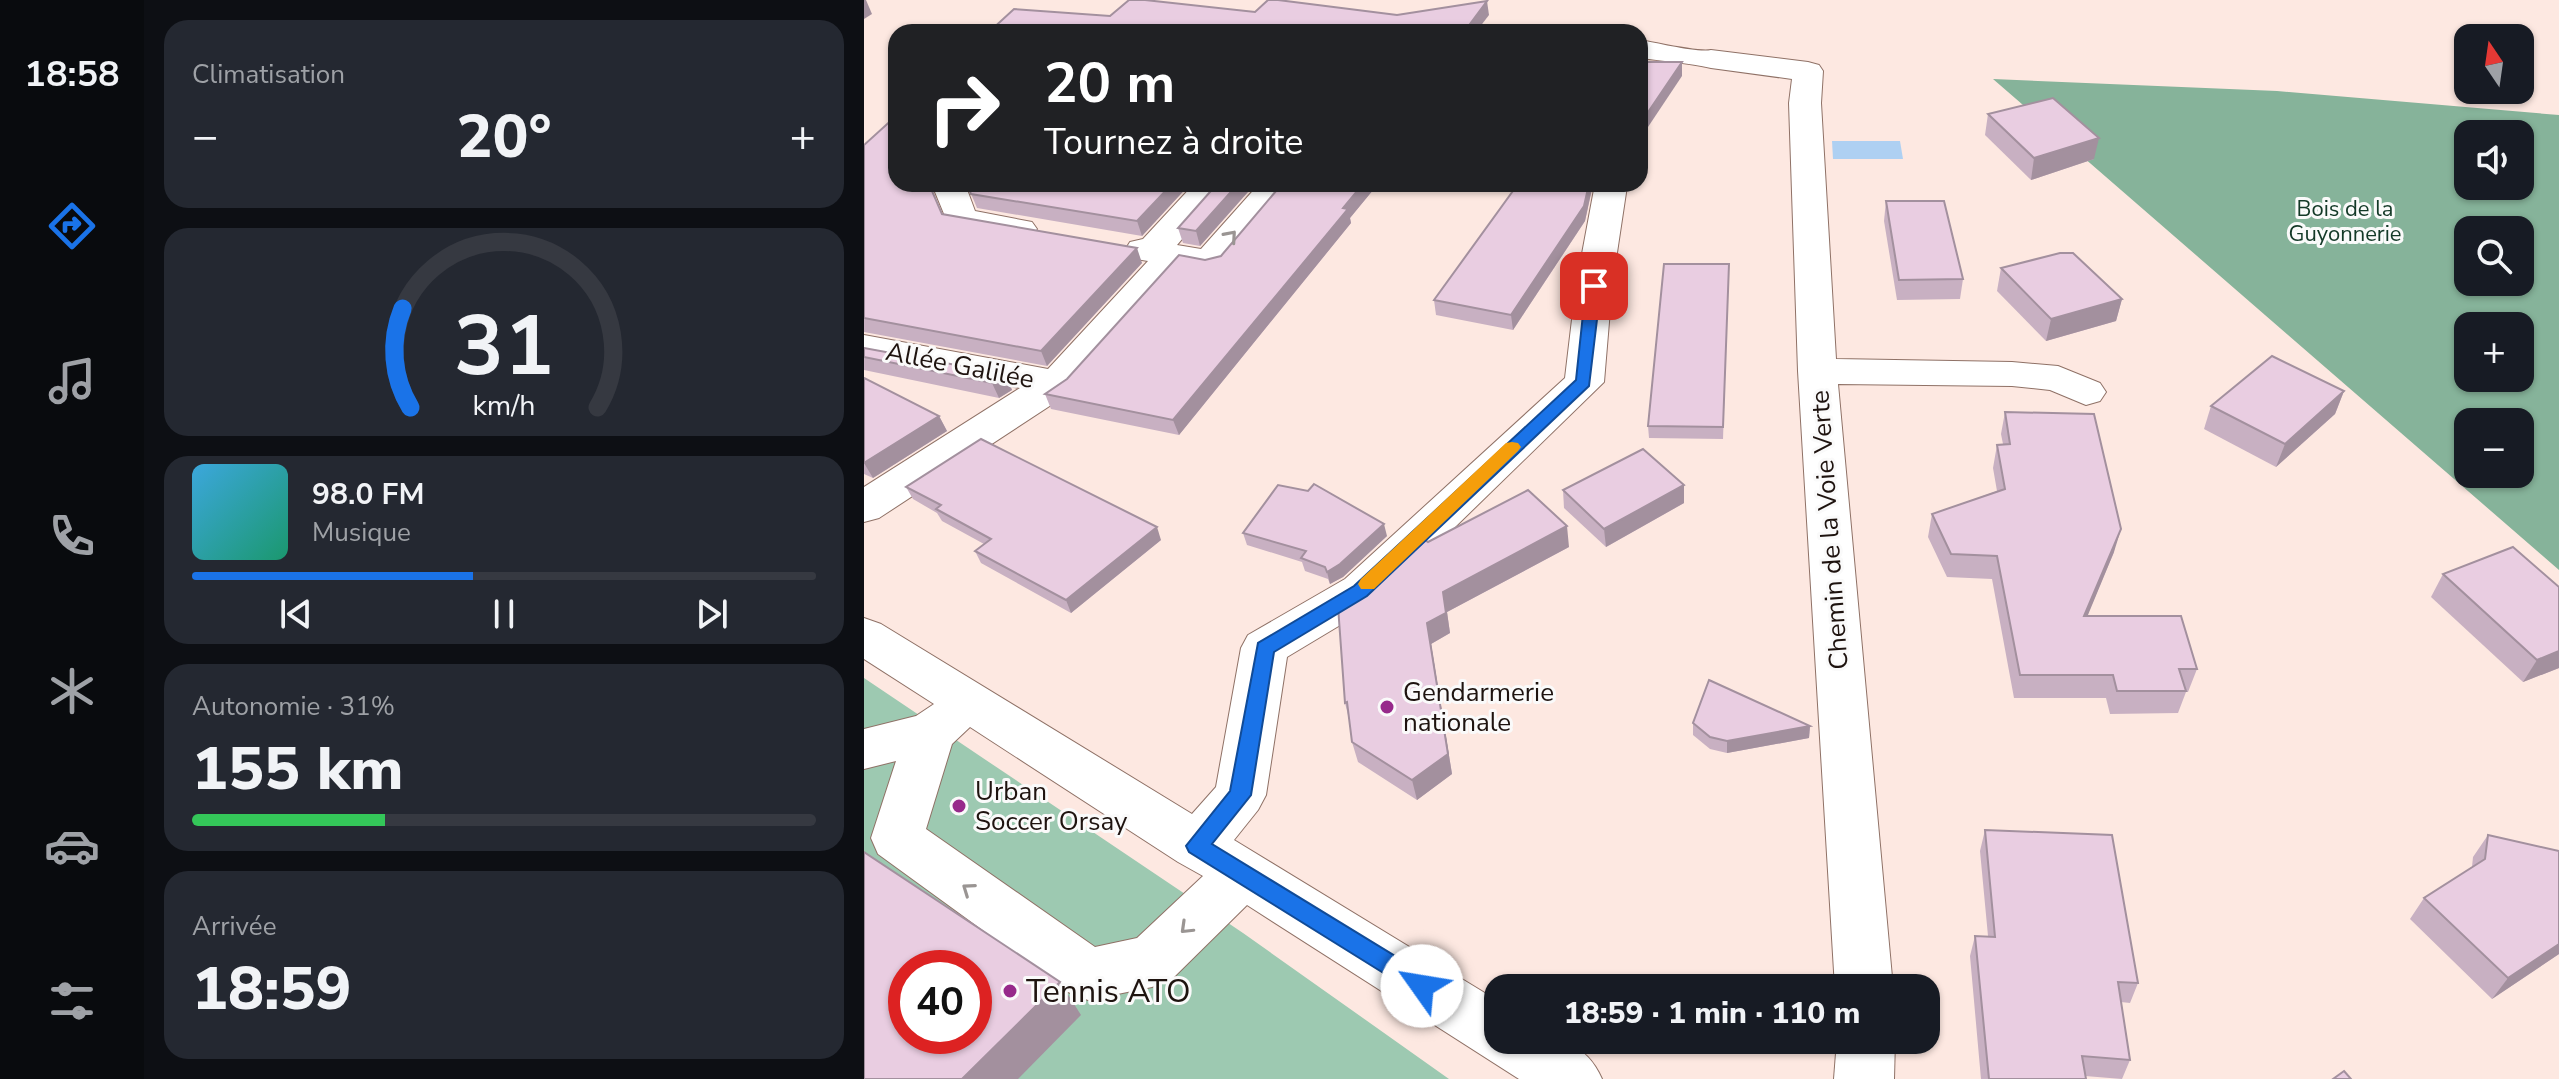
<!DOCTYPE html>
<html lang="fr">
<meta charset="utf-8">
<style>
:root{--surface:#171b24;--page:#242831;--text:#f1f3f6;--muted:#9ea1a6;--line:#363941;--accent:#1a73e8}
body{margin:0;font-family:"Nunito Sans",sans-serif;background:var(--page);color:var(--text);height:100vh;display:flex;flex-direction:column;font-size:30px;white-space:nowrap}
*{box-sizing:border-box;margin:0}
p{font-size:26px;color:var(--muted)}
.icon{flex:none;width:44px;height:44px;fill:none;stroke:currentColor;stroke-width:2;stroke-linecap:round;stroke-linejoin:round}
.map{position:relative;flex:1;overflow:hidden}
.details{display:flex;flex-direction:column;gap:20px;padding:20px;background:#0d0f14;width:720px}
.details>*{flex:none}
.guide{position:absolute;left:24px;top:24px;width:760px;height:168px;border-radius:24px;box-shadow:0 2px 6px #0004;background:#202124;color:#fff;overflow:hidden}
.needle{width:52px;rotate:347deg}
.tools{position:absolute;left:1590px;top:24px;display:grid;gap:16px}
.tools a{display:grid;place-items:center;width:80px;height:80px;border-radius:16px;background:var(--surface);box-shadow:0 2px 6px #0004;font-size:40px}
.speed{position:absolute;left:24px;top:950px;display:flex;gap:16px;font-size:40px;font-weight:700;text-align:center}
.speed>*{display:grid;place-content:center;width:104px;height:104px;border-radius:50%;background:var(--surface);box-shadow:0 2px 6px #0004;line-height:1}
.speed .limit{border:12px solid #d22;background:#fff;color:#111}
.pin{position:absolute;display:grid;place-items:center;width:68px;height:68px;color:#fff;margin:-34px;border-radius:16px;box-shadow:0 4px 12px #0006}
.me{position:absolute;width:88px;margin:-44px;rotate:302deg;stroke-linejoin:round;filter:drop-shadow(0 0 6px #0008)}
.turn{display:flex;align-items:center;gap:28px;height:168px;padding:0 24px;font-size:36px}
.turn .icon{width:104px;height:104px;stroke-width:2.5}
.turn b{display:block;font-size:56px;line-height:68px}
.big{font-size:60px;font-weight:800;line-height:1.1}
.details .tile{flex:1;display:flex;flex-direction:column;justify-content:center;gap:12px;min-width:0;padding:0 28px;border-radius:24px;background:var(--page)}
.details .dial{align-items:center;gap:0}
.dial svg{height:208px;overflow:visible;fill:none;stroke:var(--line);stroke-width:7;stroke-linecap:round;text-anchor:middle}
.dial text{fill:var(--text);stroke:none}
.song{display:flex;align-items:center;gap:24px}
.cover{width:96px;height:96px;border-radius:12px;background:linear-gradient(135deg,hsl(200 70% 55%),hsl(160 70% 35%))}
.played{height:8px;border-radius:4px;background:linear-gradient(90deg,var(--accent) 45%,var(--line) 45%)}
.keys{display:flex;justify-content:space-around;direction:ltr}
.heat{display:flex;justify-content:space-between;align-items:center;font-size:44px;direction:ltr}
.charge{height:12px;border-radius:6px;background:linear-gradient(90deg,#34c759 31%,var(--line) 0)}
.trip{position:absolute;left:620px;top:974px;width:456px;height:80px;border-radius:24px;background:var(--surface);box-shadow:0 2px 6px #0004;font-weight:800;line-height:80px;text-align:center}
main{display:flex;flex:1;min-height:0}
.tabs{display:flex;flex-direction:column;width:144px;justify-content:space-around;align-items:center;background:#090b0e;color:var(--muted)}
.tabs .icon{width:56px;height:56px}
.tabs .on{color:var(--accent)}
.tabs b{font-size:36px;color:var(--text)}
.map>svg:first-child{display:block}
.green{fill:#9dc9b1;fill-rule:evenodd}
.forest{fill:#86b39a;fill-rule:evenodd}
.water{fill:#aed0f2}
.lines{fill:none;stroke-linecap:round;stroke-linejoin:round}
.minor-casing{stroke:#8f7166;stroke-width:2}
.minor{fill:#fff;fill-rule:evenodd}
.wall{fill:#c8b0c2}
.shaded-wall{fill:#a3909e}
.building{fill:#e9cde1;stroke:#a3909e;stroke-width:2;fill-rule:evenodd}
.oneway{stroke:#9a9593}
.route{fill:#1a73e8;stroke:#114b97;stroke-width:2}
.slow{fill:#f59e0b}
.poi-dot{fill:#972a8b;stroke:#fafafa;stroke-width:3}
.labels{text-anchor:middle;stroke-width:6;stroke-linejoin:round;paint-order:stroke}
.far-park-label{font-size:22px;fill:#133927;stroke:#fafafa}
.street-label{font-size:26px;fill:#1e130f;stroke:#fafafa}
.poi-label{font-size:26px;fill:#1e130f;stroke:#fafafa;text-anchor:start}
.near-poi-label{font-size:32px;fill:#1e130f;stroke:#fafafa;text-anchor:start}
</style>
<main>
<nav class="tabs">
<b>18:58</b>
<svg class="icon on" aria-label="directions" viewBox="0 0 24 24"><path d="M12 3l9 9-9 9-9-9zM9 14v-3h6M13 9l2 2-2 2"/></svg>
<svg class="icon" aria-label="music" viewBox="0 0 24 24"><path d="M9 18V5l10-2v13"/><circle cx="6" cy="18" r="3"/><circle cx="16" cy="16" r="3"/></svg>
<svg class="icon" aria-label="phone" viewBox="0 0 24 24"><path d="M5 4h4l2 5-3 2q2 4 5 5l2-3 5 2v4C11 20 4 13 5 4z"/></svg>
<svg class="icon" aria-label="climate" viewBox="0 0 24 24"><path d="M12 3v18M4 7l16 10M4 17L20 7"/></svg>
<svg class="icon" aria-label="car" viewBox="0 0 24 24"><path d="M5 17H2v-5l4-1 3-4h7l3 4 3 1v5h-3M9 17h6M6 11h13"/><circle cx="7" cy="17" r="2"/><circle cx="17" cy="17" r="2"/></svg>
<svg class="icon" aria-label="filters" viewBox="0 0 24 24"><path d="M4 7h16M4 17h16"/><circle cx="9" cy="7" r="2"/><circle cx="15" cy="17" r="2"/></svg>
</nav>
<section class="details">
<div class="tile"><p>Climatisation</p>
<div class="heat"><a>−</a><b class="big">20°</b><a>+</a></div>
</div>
<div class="tile dial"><svg viewBox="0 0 100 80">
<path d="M14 69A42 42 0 1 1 86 69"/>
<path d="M14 69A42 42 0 0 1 11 31" stroke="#1a73e8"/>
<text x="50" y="56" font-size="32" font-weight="700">31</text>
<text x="50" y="72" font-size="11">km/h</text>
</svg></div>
<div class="tile">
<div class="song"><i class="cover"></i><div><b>98.0 FM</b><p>Musique</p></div></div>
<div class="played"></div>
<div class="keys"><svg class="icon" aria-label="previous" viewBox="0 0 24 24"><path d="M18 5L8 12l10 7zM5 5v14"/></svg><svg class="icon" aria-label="pause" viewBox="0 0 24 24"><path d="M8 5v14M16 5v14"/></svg><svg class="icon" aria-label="next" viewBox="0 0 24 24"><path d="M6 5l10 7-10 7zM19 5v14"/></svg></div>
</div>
<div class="tile"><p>Autonomie · 31%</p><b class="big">155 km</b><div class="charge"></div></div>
<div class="tile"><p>Arrivée</p><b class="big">18:59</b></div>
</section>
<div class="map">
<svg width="1695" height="1079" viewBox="0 0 1695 1079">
<rect width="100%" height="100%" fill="#fde8e1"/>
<path class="green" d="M0,678L379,933L585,1079H0ZM42,968H110V1036H42Z"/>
<path class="forest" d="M1129,79L1413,91L1695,115V570ZM1604,134H1656V186H1604ZM1604,230H1656V282H1604ZM1604,326H1656V378H1604ZM1604,422H1656V474H1604Z"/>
<path class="water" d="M968,141H1036L1039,159H969Z"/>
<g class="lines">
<g class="minor-casing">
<g id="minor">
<path d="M776,40C794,43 834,53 847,50L944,62L955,65L959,71L957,103L972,359L1148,362L1194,366L1236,383L1242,392L1236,401L1222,405L1186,390L1148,386L974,384L1029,988H971L934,371L925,103L928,79L847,68C825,63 800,61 776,58Z"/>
<path d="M71,184H101L111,211L168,222L173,229L168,236L156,239L85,226L69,187Z"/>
<path d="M330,184H365L313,245L337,249L395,184H430L359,269L346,272L318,267L207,392L15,518L0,522V487L156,388L0,359V335L184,369L284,261L266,258L261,250L266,242L279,239Z"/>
<path d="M731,184L763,186L748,286L740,382L513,603L423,657L402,795L394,810L370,840L634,1001V1040C678,1040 717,1031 738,1079H655L383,905L308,979L288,987L224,1000L204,992L14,854L7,838L32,761L0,769V729L52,716L70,704L0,659V618L17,624L328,814L352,787L377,648L384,635L481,579L701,378L712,286ZM106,727L314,862L339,876L273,938L231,947L62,829L88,744Z"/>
<path d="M973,1040H1031L1030,1079H970Z"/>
</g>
</g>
<use href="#minor" class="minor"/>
</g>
<g class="wall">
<path d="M1124,114L1230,159L1167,180L1121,135Z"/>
<path d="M0,145L32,184H69L66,188L78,214L278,263L183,366L0,332Z"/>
<path d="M103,184H326L278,236L113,208Z"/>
<path d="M353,184H391L336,246L319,243L314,228Z"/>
<path d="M418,184H514L486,218L487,223L315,435L187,409L181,394L203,379L341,260L357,256Z"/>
<path d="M654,184H729L721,221L649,330L572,315L570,300Z"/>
<path d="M1022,201L1099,279L1096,299L1033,300L1020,221Z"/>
<path d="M865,264L859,439L785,438L784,426Z"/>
<path d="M1137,268L1258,299L1252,321L1182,341L1133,291Z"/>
<path d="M0,348L141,374L148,390L135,398L0,370Z"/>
<path d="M0,378L75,416L83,431L9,478L0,474Z"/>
<path d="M1480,391L1471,414L1412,467L1340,429L1347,406Z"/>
<path d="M1141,412L1250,552L1223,616L1333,669L1324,692H1322L1314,713L1246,714L1242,698H1150L1128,579L1083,577L1064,537L1068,514L1133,491L1129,468L1133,445L1139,444L1137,434Z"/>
<path d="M42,487L297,540L207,613L117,563L111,551L120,544L78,521L73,513L49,499Z"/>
<path d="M699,490L820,503L742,547L700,508Z"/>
<path d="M379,533L523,536L479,577L466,584L464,579L441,571L438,562L383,545Z"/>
<path d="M705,547L583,612L586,633L567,644L588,774L553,800L494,762L488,742L485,719L481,703L510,584Z"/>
<path d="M1579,574L1695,587V668L1659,682L1567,597Z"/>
<path d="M829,723L946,726L945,738L863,753L846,749L829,735Z"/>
<path d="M1121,830L1274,983L1266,1003L1257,1002L1266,1060L1258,1079L1221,1076L1222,1079H1117L1106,956L1111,936H1124L1116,851Z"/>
<path d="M1624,835L1695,851V954L1628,999L1546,919L1560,898L1608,867L1609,857Z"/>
</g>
<g class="shaded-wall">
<path d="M0,0H2L8,14L0,19Z"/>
<path d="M623,1L625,15L612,32H600Z"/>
<path d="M818,62V76L776,139V124Z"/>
<path d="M1235,138L1230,159L1167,180L1170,158Z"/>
<path d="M308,184H326L278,236L273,221Z"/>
<path d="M374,184H391L336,246L332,231Z"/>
<path d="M499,184H514L486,218L487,223L315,435L309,420Z"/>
<path d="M725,184H729L721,221L649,330L647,315Z"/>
<path d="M273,248L278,263L183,366L177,351Z"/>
<path d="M1258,299L1252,321L1182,341L1187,319Z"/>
<path d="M141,374L148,390L135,398L128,383Z"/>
<path d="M1480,391L1471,414L1412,467L1421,444Z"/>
<path d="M75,416L83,431L9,478L0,463Z"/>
<path d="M820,485V503L742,547L740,529Z"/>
<path d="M520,524L523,536L479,577L466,584L463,572Z"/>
<path d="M703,526L705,547L583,612L586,633L567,644L588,774L553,800L548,780L563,623L579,592Z"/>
<path d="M293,527L297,540L207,613L202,600Z"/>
<path d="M1257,529L1250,552L1214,639L1220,616Z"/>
<path d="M1695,651V668L1659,682L1673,660Z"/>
<path d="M946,726L945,738L863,753V741Z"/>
<path d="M1695,944V954L1628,999L1644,978Z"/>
<path d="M196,982L217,1015L154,1079H98Z"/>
</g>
<g class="building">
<path d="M265,0H281L391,12L404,0H414L533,15L623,1L600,32H125L150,9L246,16Z"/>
<path d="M776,62H818L776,124Z"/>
<path d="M1189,98L1235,138L1170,158L1124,114Z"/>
<path d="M32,116V184H65L78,214L273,248L177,351L0,318V145Z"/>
<path d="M103,184H308L273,221L107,194Z"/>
<path d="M353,184H374L332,231L314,228Z"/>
<path d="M418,184H499L479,208L484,209L309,420L181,394L203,379L315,255L341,260L357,256Z"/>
<path d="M654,184H725L720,206L647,315L570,300Z"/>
<path d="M1022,201H1080L1099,279L1035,280Z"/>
<path d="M1196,253H1209L1258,299L1187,319L1137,268Z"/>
<path d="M800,264H865L859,427L784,426Z"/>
<path d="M0,348L141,374L128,383L0,357Z"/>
<path d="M1408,356L1480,391L1421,444L1347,406Z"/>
<path d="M0,378L75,416L0,463Z"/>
<path d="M1141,412L1230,414L1257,529L1220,616H1317L1333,669H1315L1322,691H1253L1249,675H1156L1133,556L1087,554L1068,514L1141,489L1133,445L1146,444Z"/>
<path d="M117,439L293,527L202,600L111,551L127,539L72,509L77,505L42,487Z"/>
<path d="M779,449L820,485L740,529L699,490Z"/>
<path d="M450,484L520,524L476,564L463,572L461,567L437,558L442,551L379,533L414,485L444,491Z"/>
<path d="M664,490L703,526L579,592L582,613L563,623L584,754L548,780L488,742L483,702L481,703L474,606L510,584L558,538L564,542Z"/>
<path d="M1649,547L1695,587V651L1673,660L1579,574Z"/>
<path d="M845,680L946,726L863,741L846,737L829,723Z"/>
<path d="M1121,830L1248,835L1274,983L1254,982L1266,1060L1218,1056L1222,1079H1125L1111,936L1131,937Z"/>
<path d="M1624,835L1695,851V944L1644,978L1560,898L1621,859Z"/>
<path d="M0,852L196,982L98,1079H0ZM42,968H110V1036H42Z"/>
<path d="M1480,1071L1487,1079H1469Z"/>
</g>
<defs><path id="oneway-chevron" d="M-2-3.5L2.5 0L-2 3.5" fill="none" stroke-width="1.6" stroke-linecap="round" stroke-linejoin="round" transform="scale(2)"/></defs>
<g class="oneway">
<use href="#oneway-chevron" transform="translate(367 236) rotate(-49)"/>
<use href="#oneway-chevron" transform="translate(104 889) rotate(-145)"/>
<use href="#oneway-chevron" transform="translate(322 928) rotate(136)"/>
</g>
<path class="route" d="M730,281L737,286L725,386L503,596L410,652L387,795L348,844L567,978L570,986L567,994L558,997L325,852L322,846L366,791L394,643L490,586L712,380L722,286Z"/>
<path class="slow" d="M648,442L654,443L657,447L654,451L510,589H497L494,584L497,579L642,443Z"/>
<g class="poi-dot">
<circle cx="523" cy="707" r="8"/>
<circle cx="95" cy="806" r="8"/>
<circle cx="146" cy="991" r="8"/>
</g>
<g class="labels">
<g class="far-park-label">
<text x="1481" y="216">Bois de la<tspan x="1481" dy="25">Guyonnerie</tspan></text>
</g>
<g class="street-label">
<text transform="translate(96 365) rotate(11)" y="9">Allée Galilée</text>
<text transform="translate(965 530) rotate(-94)" y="9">Chemin de la Voie Verte</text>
</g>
<g class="poi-label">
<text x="539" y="701">Gendarmerie<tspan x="539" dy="30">nationale</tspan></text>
<text x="111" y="800">Urban<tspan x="111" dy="30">Soccer Orsay</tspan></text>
</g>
<g class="near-poi-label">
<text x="162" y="1002">Tennis ATO</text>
</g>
</g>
</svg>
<div class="tools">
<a><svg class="needle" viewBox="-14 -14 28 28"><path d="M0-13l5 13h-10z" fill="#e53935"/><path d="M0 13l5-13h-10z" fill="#9ea1a6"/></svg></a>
<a><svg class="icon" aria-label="sound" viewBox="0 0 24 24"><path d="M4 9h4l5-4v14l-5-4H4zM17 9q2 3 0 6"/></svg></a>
<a><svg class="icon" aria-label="search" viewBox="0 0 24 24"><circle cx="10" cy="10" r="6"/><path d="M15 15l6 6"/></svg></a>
<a>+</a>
<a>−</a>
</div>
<div class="speed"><div class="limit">40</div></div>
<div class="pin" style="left:730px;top:286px;background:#d93025"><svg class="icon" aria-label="arrive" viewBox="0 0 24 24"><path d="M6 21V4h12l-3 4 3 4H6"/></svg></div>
<svg class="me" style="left:558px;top:986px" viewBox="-20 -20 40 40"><circle r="19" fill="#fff"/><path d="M0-13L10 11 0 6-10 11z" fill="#1a73e8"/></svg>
<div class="trip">18:59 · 1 min · 110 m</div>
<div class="guide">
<div class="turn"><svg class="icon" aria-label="right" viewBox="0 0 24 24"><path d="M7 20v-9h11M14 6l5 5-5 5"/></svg><div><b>20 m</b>Tournez à droite</div></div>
</div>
</div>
</main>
